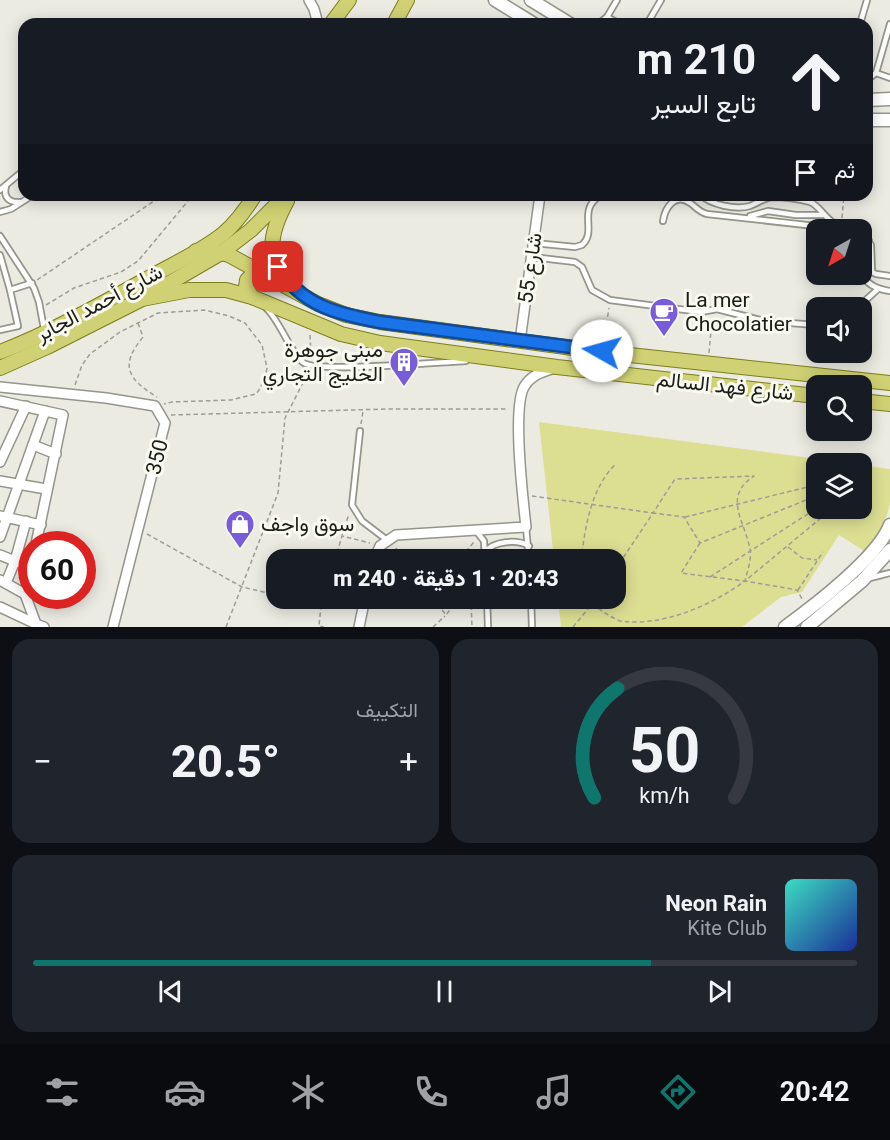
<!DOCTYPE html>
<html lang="ar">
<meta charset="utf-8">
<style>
:root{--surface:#171b24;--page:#20242c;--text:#f1f3f6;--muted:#9ea1a6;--line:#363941;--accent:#0f766e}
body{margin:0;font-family:Roboto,Vazirmatn,sans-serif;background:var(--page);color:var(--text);direction:rtl;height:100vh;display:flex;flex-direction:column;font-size:22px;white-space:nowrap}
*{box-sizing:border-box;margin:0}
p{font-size:20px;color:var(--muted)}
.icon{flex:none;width:33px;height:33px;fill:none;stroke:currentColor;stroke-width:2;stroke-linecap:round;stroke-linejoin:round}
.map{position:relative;height:627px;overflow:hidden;direction:ltr}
.side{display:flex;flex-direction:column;gap:12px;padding:12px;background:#0d0f14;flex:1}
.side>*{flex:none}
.top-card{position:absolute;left:18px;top:18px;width:855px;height:183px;border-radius:18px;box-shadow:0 3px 15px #0003;direction:rtl;background:#171b24;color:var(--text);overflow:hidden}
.needle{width:39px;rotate:219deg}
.tools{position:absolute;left:806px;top:219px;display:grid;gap:12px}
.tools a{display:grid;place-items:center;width:66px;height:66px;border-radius:12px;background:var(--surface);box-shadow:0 3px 15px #0003;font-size:30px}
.speed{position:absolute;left:18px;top:531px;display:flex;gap:12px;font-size:30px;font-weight:700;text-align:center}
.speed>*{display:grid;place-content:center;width:78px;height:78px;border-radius:50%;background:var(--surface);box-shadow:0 3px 15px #0003;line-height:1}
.speed .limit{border:9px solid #d22;background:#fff;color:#111}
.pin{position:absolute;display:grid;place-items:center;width:51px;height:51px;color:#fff;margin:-26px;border-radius:12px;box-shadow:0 3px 9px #0006}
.me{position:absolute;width:66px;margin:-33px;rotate:277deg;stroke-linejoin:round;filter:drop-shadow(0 0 4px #0008)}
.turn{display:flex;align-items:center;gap:21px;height:126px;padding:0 18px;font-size:27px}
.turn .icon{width:78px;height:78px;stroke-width:2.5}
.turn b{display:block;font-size:42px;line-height:51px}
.then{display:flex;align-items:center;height:57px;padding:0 18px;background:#0003;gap:12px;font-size:22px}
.big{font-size:45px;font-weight:800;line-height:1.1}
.side .widget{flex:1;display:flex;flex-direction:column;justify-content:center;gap:9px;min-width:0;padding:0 21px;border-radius:18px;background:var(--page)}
.side .dial{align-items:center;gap:0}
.dial svg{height:156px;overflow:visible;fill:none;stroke:var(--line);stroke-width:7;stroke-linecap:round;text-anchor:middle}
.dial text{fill:var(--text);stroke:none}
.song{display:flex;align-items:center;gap:18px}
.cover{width:72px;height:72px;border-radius:9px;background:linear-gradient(135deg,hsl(170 70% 55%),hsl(230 70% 35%))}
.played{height:6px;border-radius:3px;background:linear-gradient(90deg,var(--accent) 75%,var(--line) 75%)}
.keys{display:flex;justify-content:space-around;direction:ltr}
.heat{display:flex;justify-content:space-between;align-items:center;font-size:33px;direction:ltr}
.side .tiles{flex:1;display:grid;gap:12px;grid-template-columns:1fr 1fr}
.widget:last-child{grid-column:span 2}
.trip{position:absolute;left:266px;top:549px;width:360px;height:60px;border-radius:18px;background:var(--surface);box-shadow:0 3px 15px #0003;font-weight:800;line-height:60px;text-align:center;direction:rtl}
.dock{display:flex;height:96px;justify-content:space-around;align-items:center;background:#090b0e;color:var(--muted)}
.dock .icon{width:42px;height:42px}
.dock .current{color:var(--accent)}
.dock b{font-size:27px;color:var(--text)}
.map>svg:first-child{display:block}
.green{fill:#dcdf92}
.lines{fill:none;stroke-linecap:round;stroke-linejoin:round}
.lane-casing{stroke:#94958b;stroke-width:8}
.street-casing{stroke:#94958b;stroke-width:12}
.secondary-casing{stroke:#94958b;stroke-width:15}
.primary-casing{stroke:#7d7e18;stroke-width:16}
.path{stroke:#9d9d96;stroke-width:1.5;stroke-dasharray:4.5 3;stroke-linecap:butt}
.lane{stroke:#fff;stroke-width:4.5}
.street{stroke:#fff;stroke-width:9}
.secondary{stroke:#fff;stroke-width:12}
.primary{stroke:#d0d174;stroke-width:14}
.route-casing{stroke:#114b97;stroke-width:15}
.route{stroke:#1a73e8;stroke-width:10}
.labels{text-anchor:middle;stroke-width:6;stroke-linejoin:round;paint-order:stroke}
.street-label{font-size:21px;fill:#1c1c19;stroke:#f8f9ef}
.poi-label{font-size:21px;fill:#1c1c19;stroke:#f8f9ef;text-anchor:start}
</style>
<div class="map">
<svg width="890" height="627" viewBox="0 0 890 627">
<rect width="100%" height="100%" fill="#ebebe2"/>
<path class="green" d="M539,422L848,463L816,464V508H861V465L890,469V503L884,526L866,552L839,535L802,592L781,597L742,627H561L558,599L615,598V560L554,559Z"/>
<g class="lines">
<g class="lane-casing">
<g id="lane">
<path d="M607,17L620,24"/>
<path d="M598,24L607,17L617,0"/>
<path d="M647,24L661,0"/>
<path d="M860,24L867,0"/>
<path d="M876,73L890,24"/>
<path d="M867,80L876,73L890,78"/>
<path d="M6,186C3,197 9,203 20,202"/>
<path d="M0,190L24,170"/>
<path d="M701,195C711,205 736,210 750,206C758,203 764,198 772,197C783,197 799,199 810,202C819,205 826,220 838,226"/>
<path d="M0,212L11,209L33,195"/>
<path d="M750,216L768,211L796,215H823"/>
<path d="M663,221C665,208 675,192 690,203C696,207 699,212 707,214L851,230"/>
<path d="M861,233L871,245L872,272L876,274L890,276"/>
<path d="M0,236L34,288L39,302L44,329"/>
<path d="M869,241C858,268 857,286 890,291"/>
<path d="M534,243L575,247L582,245C598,231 576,210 601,195"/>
<path d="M0,255L10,290"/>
<path d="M532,257L575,262L582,267L592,290L610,300L701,312L717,309L764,321L816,325"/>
<path d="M857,308L878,289"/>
<path d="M267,309C281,323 291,354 304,363C318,373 441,362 466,361"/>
<path d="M0,330L18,326L10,290L32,283"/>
<path d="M360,431L352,505L362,521L387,540"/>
<path d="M526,527L529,560"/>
<path d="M477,532L484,541L485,560"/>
<path d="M485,552C494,541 517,539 529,546"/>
<path d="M870,578L890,573"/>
<path d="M487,598L488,627"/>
<path d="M531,598L532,627"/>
</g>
</g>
<g class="street-casing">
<g id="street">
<path d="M309,0L314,9L318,24"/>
<path d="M520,341L540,195"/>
<path d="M0,387L106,398L155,406L165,423L113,627"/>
<path d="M0,401L63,415L36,544"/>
<path d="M33,445L56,454"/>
<path d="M0,462L26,406"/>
<path d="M0,481L46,489"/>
<path d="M0,516L41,525"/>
<path d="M0,537L45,411"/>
<path d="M0,555L30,567"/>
<path d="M374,560L380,546L396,535L526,527C523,499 512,409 524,387C531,375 542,372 554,368"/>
<path d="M32,562L25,594L36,624L44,627"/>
<path d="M0,580L25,594"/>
<path d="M6,583L15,561L26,521"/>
<path d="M0,607L36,624"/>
<path d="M359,627L365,598"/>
</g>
</g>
<g class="secondary-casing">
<g id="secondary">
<path d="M495,0L534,24"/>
<path d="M531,0L570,24"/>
<path d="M867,100L890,99"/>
<path d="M867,120H890"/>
<path d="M785,627C814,606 878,557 890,525"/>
<path d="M807,627L862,581L890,550"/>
</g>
</g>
<g class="primary-casing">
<g id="primary">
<path d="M331,24L349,0"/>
<path d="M394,24L407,0"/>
<path d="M287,201C269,234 264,259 293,287"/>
<path d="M196,251L215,252L229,255L318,304L346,315L380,322L602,352L890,383"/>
<path d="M252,297L246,287L247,280L253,274H264"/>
<path d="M142,299L189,290H226L252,297L341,334L380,343L557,367L816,396"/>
<path d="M0,352C50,333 105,302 152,276C175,263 202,251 223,234C236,223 246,209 255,195"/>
<path d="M0,368L47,347L142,299L221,253L251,230L286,195"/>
<path d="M861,401L890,404"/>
</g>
</g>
<g class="path">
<path d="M842,218L844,195"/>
<path d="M37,280L163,195"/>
<path d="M46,305L74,288L121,272L138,261L193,195"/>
<path d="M138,323L143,337C119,366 128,379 157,397"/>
<path d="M310,335L311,357"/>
<path d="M604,339L609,308"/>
<path d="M709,353L712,319"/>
<path d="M75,385L82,365L90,354L120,332L158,313L204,310L229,316L245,323L262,345L267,368L265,378L259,390L256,394L231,400L172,402L164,404"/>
<path d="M171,415L387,409H508"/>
<path d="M361,424L363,411"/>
<path d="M532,496L653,513L675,479L754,476C722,497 745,521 750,549C752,559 747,572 745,581L833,508"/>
<path d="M685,517L816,485"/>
<path d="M147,534L242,587L276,595"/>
<path d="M342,535L349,514"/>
<path d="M700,543L681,573L744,581"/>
<path d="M788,547L802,558L817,560"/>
<path d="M396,548L404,560"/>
<path d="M335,560L342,536L370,543"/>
<path d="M468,560V549L474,542"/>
<path d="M581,560C585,528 591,487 616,464"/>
<path d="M615,570L653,513L684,517L700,543L816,496"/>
<path d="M710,577L817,508"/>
<path d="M798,590L823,552"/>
<path d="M294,598L321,604L323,598"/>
<path d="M433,598L446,615L459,598"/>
<path d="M471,598L472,627"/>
<path d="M590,598L592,604L596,598"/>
<path d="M321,605L319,626L324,627"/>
<path d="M226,627L278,493L285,418L308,373"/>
<path d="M433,627L445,616"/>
<path d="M573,627L592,604C601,610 610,617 620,621C663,627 712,605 745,581L797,590L802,599"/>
</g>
<use href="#lane" class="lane"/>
<use href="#street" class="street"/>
<use href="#secondary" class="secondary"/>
<use href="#primary" class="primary"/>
</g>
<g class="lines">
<g class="route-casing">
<path id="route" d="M278,267C302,306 338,314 380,322L602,351"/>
</g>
<use href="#route" class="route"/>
</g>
<defs>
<g id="cafe-pin" transform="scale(1.5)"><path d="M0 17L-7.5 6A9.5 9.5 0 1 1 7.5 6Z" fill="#795dd8" stroke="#f8f9ef"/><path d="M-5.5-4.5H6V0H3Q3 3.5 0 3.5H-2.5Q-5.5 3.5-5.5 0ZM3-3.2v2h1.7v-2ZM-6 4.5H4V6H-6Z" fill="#fff"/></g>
<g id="building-pin" transform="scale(1.5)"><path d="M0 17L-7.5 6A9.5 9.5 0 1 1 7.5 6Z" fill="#795dd8" stroke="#f8f9ef"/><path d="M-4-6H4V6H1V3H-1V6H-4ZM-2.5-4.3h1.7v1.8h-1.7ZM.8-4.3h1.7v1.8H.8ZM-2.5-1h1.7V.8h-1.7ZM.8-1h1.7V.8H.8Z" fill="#fff"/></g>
<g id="shop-pin" transform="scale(1.5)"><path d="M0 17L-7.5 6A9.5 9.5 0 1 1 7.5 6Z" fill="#795dd8" stroke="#f8f9ef"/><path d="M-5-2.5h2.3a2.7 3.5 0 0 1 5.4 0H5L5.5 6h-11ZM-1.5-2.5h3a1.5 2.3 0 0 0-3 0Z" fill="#fff"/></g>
</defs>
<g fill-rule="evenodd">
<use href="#cafe-pin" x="664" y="312"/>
<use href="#building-pin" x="404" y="362"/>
<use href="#shop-pin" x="240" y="524"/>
</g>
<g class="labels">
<g class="street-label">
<text transform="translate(530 268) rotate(-82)" y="7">شارع 55</text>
<text transform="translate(99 303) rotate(-28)" y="7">شارع أحمد الجابر</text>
<text transform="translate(725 386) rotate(6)" y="7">شارع فهد السالم</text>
<text transform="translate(157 457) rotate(-76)" y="7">350</text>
</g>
<g class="poi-label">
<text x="685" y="307">La mer<tspan x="685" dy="24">Chocolatier</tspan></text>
<text x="383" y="357" text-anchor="end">مبنى جوهرة<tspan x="383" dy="24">الخليج التجاري</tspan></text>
<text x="261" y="531">سوق واجف</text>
</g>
</g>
</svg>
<div class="tools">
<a><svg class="needle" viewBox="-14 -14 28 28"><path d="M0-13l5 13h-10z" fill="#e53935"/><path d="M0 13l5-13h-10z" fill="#9ea1a6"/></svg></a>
<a><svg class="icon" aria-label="sound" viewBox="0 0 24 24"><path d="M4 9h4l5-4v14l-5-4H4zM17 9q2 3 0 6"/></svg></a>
<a><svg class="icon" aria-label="search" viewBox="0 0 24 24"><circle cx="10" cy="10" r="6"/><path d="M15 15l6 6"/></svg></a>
<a><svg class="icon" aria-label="layers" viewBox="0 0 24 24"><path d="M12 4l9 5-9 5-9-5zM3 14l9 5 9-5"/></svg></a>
</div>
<div class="speed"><div class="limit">60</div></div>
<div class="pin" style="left:278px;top:267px;background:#d93025"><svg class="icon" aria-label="arrive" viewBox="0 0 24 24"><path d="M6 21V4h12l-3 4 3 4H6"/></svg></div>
<svg class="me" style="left:602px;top:351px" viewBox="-20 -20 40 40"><circle r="19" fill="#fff"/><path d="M0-13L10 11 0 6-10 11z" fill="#1a73e8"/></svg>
<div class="trip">20:43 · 1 دقيقة · 240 m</div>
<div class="top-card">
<div class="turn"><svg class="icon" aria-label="ahead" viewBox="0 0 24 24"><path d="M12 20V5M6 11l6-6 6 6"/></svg><div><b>210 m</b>تابع السير</div></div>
<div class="then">ثم<svg class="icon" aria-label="arrive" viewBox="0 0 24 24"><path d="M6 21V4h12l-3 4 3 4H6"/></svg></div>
</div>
</div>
<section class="side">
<div class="tiles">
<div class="widget dial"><svg viewBox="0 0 100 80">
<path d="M14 69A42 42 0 1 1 86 69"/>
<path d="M14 69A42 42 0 0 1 26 13" stroke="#0f766e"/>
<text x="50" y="56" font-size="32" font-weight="700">50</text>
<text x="50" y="72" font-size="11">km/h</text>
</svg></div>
<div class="widget"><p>التكييف</p>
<div class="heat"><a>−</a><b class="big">20.5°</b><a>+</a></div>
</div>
<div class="widget">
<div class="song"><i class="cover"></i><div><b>Neon Rain</b><p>Kite Club</p></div></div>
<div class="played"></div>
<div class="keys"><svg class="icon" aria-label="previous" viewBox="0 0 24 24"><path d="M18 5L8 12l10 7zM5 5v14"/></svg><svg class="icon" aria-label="pause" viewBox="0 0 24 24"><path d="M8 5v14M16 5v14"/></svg><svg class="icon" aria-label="next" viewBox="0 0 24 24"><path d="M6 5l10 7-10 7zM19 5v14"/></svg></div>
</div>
</div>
</section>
<nav class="dock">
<b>20:42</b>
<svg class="icon current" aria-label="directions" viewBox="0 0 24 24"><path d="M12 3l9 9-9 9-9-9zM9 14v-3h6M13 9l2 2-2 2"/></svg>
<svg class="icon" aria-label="music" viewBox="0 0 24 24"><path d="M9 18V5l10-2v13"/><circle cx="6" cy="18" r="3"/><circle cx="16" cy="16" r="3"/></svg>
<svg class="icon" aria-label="phone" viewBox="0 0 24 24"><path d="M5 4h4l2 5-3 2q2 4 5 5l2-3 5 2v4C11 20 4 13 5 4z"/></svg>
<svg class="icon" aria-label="climate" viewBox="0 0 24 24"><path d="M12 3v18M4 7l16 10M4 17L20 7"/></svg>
<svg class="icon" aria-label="car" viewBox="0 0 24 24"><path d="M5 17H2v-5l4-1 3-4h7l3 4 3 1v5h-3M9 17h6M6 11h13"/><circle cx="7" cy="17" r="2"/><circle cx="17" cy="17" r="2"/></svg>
<svg class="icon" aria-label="filters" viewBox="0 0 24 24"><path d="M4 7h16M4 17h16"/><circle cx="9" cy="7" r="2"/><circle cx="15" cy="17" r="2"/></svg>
</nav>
